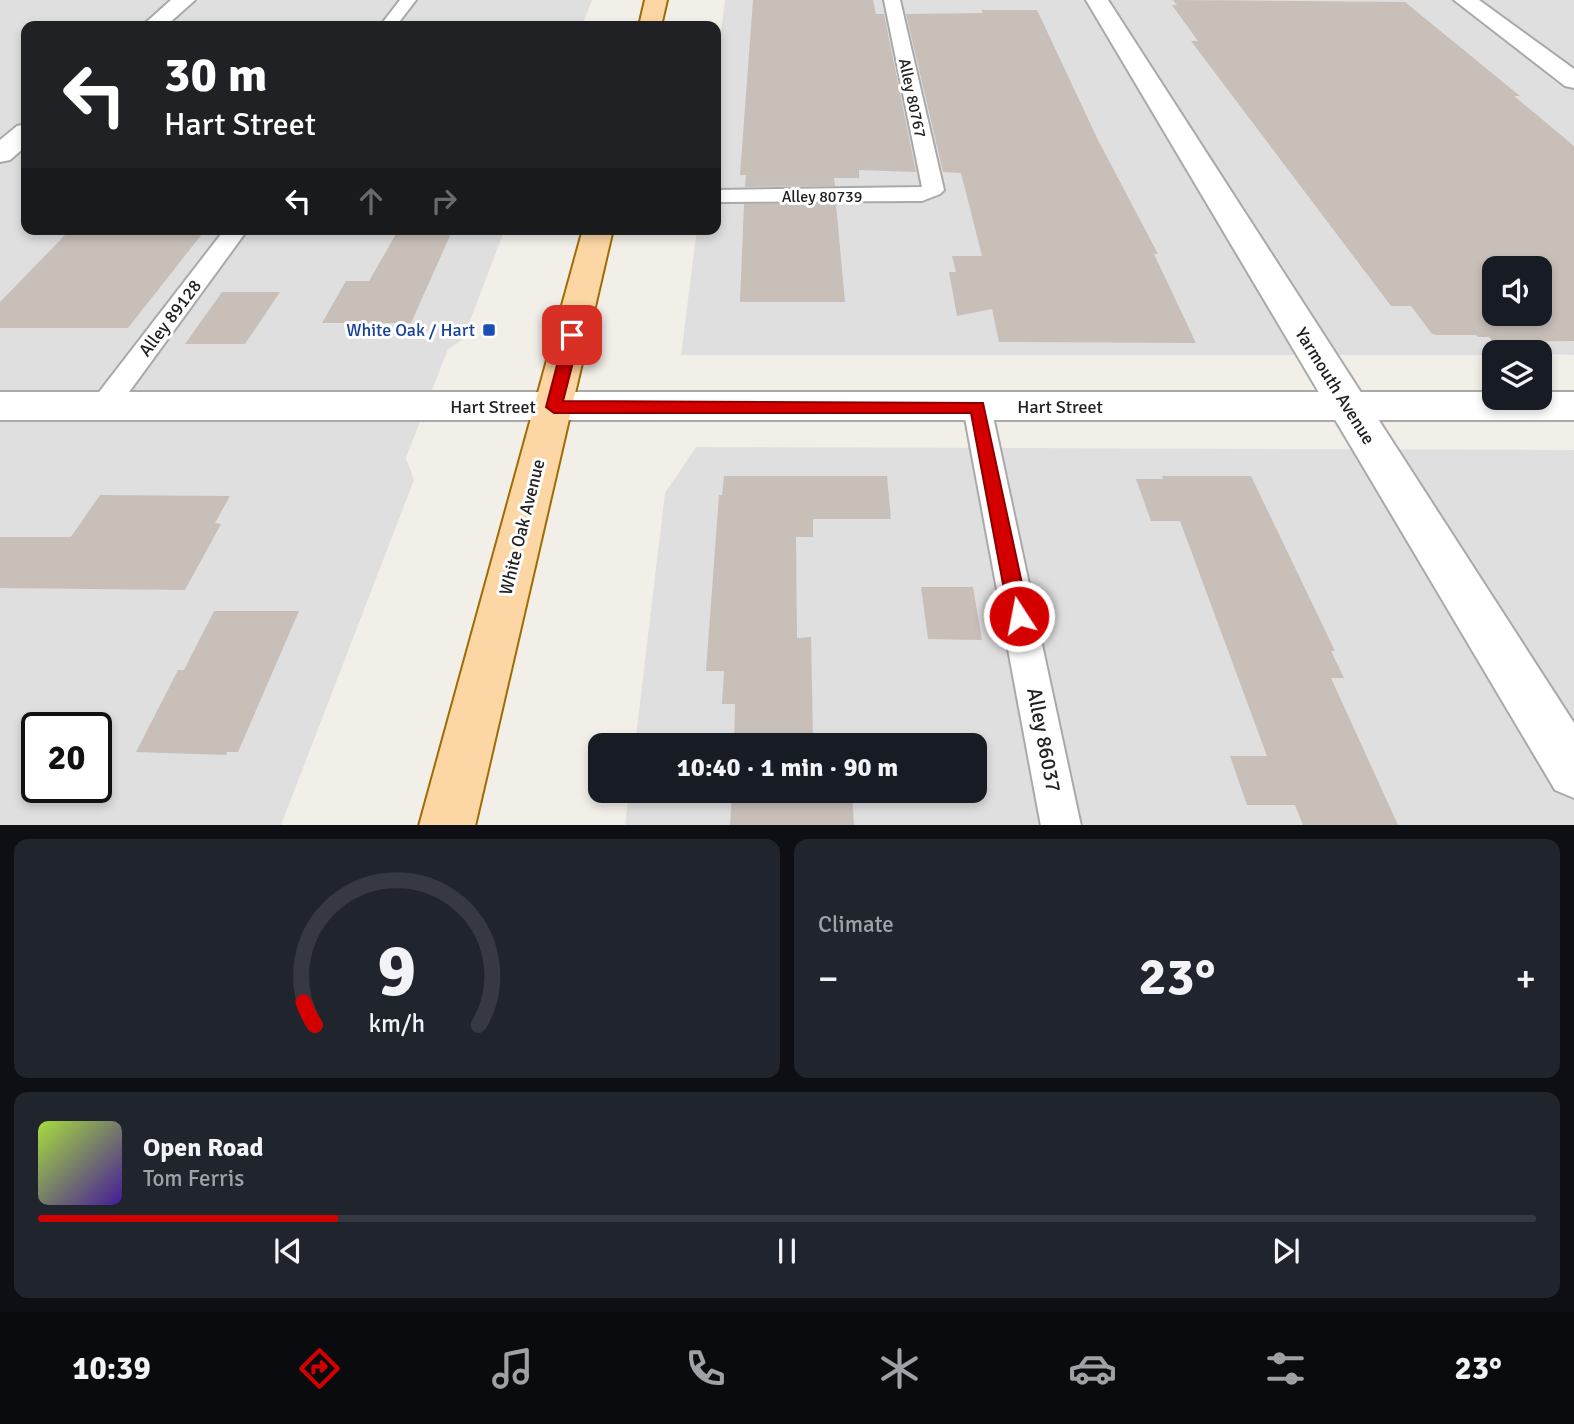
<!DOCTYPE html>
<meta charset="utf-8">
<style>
:root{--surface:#171b24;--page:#20242c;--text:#f1f3f6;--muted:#9ea1a6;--line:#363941;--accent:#d40000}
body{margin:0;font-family:Signika,sans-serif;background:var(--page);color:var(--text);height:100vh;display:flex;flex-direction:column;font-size:26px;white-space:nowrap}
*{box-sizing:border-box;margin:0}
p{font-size:23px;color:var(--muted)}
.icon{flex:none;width:38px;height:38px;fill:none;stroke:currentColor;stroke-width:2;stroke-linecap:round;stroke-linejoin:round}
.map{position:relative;height:825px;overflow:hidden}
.sheet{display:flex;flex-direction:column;gap:14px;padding:14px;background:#0d0f14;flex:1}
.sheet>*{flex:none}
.hud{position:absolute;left:21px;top:21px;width:700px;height:214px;border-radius:14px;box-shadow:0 4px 10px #0003;background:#202124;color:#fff;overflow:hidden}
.buttons{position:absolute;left:1482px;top:256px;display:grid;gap:14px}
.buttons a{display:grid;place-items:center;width:70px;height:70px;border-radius:14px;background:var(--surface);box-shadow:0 4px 10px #0003;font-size:35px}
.speed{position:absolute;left:21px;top:712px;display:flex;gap:14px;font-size:35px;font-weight:700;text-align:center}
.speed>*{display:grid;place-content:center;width:91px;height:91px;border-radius:50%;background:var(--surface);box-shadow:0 4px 10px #0003;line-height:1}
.speed .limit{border:4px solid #111;border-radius:10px;background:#fff;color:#111}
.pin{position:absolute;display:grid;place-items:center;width:60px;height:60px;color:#fff;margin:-30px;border-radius:14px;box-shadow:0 4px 10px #0006}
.me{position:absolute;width:77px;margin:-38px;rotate:349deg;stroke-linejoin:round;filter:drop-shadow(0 0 5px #0008)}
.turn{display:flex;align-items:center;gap:24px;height:147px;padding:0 28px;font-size:32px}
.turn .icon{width:91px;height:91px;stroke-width:2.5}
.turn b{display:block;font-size:49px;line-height:60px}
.lanes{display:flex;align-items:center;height:66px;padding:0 28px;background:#0003;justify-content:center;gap:35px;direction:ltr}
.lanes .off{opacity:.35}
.big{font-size:52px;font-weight:700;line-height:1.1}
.sheet .card{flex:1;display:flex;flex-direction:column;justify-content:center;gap:10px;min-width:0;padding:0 24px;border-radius:14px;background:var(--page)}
.sheet .dial{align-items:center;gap:0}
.dial svg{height:182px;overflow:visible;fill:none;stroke:var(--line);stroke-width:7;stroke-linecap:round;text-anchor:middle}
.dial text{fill:var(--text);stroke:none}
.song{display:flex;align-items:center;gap:21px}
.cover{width:84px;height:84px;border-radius:10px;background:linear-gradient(135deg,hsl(80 70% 55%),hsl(260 70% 35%))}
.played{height:7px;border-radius:4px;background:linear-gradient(90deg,var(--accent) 20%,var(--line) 20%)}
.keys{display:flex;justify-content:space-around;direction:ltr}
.heat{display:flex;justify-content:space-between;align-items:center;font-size:38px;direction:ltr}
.sheet .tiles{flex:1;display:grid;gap:14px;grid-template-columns:1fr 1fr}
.card:last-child{grid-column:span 2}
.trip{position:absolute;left:588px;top:733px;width:399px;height:70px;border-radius:14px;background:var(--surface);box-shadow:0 4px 10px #0003;font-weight:700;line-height:70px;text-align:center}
.tabs{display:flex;height:112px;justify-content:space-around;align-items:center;background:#090b0e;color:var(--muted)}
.tabs .icon{width:49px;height:49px}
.tabs .active{color:var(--accent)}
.tabs b{font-size:32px;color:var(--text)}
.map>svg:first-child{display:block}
.residential{fill:#e0dfdf;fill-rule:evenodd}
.building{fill:#c7bfb8;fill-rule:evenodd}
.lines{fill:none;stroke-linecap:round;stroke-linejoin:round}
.service-casing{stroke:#a9a9a9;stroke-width:4}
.minor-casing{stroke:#a9a9a9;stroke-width:4}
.tertiary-casing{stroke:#a9a9a9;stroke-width:4}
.primary-casing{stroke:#a06b00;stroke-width:4}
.service{fill:#fff;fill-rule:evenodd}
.minor{fill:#fff;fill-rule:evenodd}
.tertiary{fill:#fff;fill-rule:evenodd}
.primary{fill:#fcd6a4;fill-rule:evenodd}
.route{fill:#d40000;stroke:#8a0000;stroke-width:2}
.transit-dot{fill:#1a4fb4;stroke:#fff;stroke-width:2.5}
.labels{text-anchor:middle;stroke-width:6;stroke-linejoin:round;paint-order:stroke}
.far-street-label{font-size:16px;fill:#222;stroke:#fff}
.street-label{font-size:18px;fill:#222;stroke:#fff}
.transit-label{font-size:18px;fill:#164399;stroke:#fff;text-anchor:end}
.near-street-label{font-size:21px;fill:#222;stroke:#fff}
</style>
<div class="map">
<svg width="1574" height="826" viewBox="0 0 1574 826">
<rect width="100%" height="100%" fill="#f2efe9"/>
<g class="residential">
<path d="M0,0H592L582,26H26V229H505L463,339L448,349L406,458L414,480L281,825H0ZM37,728H96V788H37Z"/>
<path d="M725,0H1574V355L1494,352V355H681L697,229H716V74ZM1494,268H1540V313H1494Z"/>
<path d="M696,447L1574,450V825L625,826L629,791H975V746L635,745L665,493Z"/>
</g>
<g class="building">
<path d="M753,0H873L876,14H884L916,172L859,170V178H834L835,186L745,187L746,175H740Z"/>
<path d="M1173,0L1405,2L1520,96H1514L1574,146V341L1493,342L1489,337H1478L1476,335H1437L1432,334L1411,306H1391L1191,41H1198L1172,5H1177ZM1494,268H1540V313H1494Z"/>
<path d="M981,10H1037L1098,140L1158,254H1154L1196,343L999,342L992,309L957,316L949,272H956L952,256H982L961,173L943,172L906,14L983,13Z"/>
<path d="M744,204H836L845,302H740Z"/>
<path d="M399,229H453L411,323H322L346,281H369Z"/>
<path d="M66,234H202L128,328H0V302Z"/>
<path d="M222,292H280L245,344H185Z"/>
<path d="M724,476H887L891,519H813V537H796L797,638L811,637L813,736H849L850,746H734L735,704H722L724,671H706L719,495H722Z"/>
<path d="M1162,476H1251L1335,651H1331L1344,678H1331L1398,825H1303L1295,805H1247L1230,756H1267L1180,521H1151L1136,479H1163Z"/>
<path d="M100,495L230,496L215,523L221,524L185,590L0,588V537H71Z"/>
<path d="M921,587H973L982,640L928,639Z"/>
<path d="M214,611H299L238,752H227L226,755L136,752L178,670H184Z"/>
<path d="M732,791H852L854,825H730Z"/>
</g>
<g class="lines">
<g class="service-casing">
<g id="service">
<path d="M400,0H416L396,26H380Z"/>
<path d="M884,0H900L944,190L940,194L922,201L716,202V190L922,187Z"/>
<path d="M225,229H248L113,414L103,417L93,414L89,407L93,400Z"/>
<path d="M977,397L987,400L991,407L1081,826H1041L963,407L967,400Z"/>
</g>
</g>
<g class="minor-casing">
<g id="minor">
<path d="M171,0H195L166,26H142Z"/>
<path d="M1086,0H1108L1574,723V798L1555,790Z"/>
<path d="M1454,0H1479L1574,69V88L1565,86Z"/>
<path d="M26,124V146L10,160L0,162V140L17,126Z"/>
</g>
</g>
<g class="tertiary-casing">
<path id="tertiary" d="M0,392H1494V397H1540V392H1574V420H0Z"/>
</g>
<g class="primary-casing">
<g id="primary">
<path d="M645,0H667L661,26H639Z"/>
<path d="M583,229H613L475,826H419Z"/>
</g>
</g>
<use href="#service" class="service"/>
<use href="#minor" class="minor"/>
<use href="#tertiary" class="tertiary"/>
<use href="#primary" class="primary"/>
</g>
<path class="route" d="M572,331L580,335L563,401L983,403L1029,616L1026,622L1019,625L1012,622L1009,616L971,413H554L546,407L565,335Z"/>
<rect class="transit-dot" x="482" y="323" width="14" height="14" rx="3.5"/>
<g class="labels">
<g class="far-street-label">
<text transform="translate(913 98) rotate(78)" y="6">Alley 80767</text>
<text x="822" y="202">Alley 80739</text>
</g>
<g class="street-label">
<text transform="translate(170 318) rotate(-53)" y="6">Alley 89128</text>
<text transform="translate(1335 386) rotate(58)" y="6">Yarmouth Avenue</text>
<text x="493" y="413">Hart Street</text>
<text x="1060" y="413">Hart Street</text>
<text transform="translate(522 527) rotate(-76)" y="6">White Oak Avenue</text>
</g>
<g class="transit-label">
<text x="475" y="336">White Oak / Hart</text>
</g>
<g class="near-street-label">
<text transform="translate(1044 740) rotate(79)" y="7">Alley 86037</text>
</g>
</g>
</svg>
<div class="buttons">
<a><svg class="icon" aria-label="sound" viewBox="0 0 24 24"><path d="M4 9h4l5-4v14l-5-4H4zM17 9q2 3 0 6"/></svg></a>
<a><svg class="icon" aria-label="layers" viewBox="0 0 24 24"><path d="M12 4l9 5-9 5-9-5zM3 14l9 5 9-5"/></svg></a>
</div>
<div class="speed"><div class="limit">20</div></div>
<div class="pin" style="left:572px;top:335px;background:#d93025"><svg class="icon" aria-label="arrive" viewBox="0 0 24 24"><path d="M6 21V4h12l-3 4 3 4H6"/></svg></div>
<svg class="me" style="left:1019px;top:616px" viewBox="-20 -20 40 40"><circle r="17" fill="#d40000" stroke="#fff" stroke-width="3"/><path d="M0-11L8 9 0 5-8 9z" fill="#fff"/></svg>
<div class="trip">10:40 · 1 min · 90 m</div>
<div class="hud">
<div class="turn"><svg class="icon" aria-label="left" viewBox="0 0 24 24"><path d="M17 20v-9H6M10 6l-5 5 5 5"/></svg><div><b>30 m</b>Hart Street</div></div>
<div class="lanes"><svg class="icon" aria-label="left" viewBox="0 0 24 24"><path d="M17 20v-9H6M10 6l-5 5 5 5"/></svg><svg class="icon off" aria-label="ahead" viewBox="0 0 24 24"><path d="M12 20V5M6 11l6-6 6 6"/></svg><svg class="icon off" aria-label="right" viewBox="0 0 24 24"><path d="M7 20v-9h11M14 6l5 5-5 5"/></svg></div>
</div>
</div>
<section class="sheet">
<div class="tiles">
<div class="card dial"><svg viewBox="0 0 100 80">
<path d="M14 69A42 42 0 1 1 86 69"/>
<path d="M14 69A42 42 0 0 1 9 59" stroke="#d40000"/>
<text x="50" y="56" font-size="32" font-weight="700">9</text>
<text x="50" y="72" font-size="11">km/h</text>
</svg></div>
<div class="card"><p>Climate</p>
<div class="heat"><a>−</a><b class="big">23°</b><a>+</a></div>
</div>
<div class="card">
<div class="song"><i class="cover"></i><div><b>Open Road</b><p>Tom Ferris</p></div></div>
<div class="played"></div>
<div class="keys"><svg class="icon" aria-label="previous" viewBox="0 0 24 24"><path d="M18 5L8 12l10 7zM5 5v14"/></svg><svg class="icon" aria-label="pause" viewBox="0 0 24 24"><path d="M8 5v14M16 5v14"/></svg><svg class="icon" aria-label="next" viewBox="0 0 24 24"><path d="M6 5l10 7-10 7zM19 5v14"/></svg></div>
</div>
</div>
</section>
<nav class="tabs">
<b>10:39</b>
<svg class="icon active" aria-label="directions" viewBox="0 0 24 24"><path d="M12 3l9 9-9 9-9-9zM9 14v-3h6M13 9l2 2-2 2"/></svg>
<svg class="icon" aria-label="music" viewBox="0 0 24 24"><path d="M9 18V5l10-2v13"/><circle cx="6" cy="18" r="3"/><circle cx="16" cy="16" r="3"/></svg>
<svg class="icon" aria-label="phone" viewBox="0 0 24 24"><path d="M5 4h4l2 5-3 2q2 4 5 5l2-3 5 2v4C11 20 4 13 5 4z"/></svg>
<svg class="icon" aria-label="climate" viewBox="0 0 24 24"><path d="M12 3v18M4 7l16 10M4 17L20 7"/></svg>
<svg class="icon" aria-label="car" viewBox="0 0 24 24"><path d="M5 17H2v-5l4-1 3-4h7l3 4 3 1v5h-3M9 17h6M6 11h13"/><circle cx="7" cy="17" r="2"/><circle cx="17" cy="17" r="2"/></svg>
<svg class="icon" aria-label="filters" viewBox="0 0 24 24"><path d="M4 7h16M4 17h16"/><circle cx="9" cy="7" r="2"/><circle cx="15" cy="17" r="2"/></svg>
<b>23°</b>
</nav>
